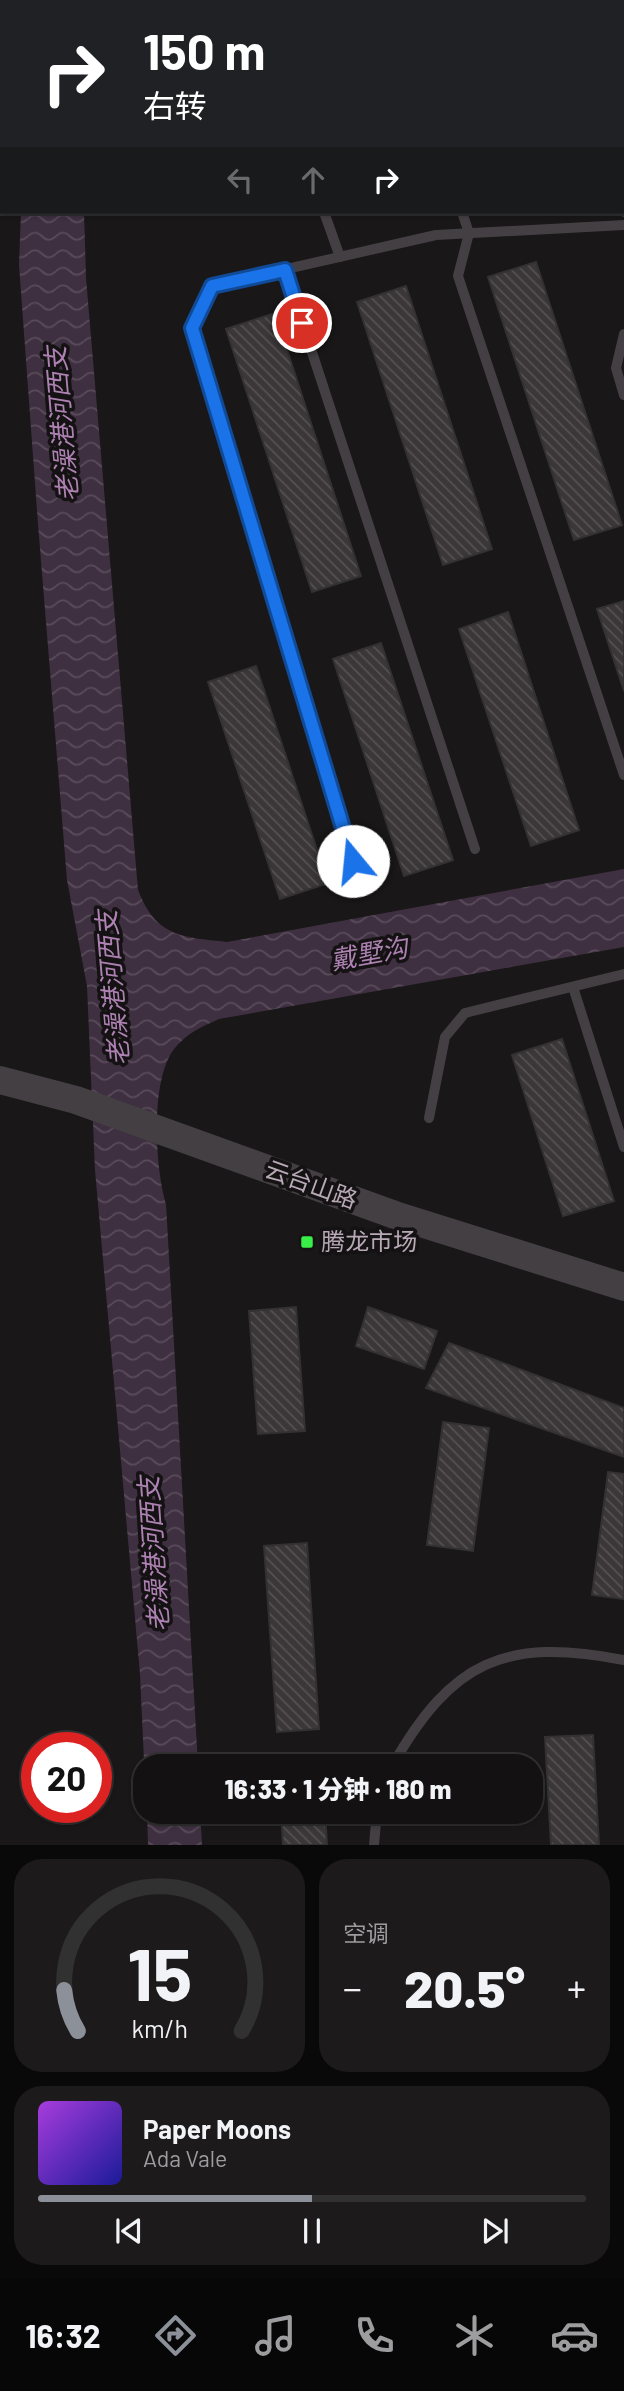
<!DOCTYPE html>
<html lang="zh">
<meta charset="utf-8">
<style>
:root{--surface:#131112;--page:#1c1a1b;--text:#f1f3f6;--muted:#9d9d9f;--line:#323132;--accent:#8c9099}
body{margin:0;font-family:Barlow,"Noto Sans SC",sans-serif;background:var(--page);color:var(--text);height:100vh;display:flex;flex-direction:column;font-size:26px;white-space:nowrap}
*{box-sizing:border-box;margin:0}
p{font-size:23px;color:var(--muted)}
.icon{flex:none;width:38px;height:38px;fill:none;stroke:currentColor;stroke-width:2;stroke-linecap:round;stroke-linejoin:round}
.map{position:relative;height:1845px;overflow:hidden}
.sheet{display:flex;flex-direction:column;gap:14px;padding:14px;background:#0a090a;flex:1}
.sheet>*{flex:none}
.banner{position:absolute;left:0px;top:0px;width:625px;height:214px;box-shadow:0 2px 5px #0004,0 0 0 2px var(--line);background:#202124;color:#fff;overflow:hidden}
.speed{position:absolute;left:21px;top:1732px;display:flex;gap:14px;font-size:35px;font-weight:700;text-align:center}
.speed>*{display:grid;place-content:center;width:91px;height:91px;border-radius:50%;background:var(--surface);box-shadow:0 2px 5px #0004,0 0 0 2px var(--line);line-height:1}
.speed .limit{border:10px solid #d22;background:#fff;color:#111}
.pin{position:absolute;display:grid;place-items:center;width:60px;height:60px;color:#fff;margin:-30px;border:4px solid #fff;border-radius:50%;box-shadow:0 2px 7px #0007}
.me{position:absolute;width:77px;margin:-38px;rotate:343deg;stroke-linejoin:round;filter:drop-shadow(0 0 5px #0008)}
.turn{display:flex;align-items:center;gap:24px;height:147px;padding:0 28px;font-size:32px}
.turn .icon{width:91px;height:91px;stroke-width:2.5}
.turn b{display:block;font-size:49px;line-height:60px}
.lanes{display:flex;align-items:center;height:66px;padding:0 28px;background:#0003;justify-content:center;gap:35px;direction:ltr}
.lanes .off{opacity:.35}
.big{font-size:52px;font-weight:800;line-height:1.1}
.sheet .widget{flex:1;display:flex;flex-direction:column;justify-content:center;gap:10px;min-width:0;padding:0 24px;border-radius:28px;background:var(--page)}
.sheet .dial{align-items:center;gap:0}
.dial svg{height:182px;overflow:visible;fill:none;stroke:var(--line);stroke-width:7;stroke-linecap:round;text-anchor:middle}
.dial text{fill:var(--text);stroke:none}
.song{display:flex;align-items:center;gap:21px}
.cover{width:84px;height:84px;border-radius:10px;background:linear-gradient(135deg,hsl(280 70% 55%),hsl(240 70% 35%))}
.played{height:7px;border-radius:4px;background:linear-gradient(90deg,var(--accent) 50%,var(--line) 50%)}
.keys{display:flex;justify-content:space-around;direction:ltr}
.heat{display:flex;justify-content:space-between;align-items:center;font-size:38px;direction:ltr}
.sheet .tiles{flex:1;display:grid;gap:14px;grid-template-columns:1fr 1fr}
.widget:last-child{grid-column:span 2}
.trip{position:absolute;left:133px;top:1754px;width:410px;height:70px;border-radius:28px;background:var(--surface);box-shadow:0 2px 5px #0004,0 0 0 2px var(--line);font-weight:800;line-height:70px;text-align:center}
.tabs{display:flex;height:112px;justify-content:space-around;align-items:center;background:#080707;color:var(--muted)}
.tabs .icon{width:49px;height:49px}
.tabs .active{color:var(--accent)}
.tabs b{font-size:32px;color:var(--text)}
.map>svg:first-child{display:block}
.water{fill:url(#water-waves)}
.building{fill:url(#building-back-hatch);stroke:#343133;stroke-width:2}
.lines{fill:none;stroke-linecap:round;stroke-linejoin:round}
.service{stroke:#443f43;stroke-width:10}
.tertiary{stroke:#443f43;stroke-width:28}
.route-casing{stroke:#114b97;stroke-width:18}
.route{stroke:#1a73e8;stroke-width:12}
.poi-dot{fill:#39ee49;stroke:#141213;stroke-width:2.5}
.labels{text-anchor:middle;stroke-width:7;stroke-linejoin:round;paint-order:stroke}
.street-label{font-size:24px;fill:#b8a9b6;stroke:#141213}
.poi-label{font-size:24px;fill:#b8a9b6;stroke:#141213;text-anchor:start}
.water-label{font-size:26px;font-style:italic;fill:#ad81b2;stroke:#141213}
</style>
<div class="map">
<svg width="624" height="1845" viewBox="0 0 624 1845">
<defs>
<pattern id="water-waves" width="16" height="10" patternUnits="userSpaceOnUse" patternTransform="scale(1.75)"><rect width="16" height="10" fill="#3f3041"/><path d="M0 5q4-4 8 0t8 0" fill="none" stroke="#594b5a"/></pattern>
<pattern id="building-back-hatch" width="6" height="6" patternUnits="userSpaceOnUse" patternTransform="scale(1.75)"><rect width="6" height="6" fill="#3b3739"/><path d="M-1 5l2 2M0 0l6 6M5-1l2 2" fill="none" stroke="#555153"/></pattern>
</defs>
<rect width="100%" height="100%" fill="#191718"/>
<g class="water">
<path d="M21,212H84L86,278L138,890C156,937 182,937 227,942L624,869V947L219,1019C201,1027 187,1033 174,1049C150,1080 155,1168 166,1204L198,1766H145V1783L140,1674L95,1170L87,986L67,880L38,524L19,265Z"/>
<path d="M147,1811H200L202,1845H148Z"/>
</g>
<g class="building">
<path d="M193,0H245L193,2Z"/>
<path d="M330,0H382L330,2Z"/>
<path d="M464,0H516L464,2Z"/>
<path d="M599,0H624V109L623,2Z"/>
<path d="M536,262L622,525L574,540L488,277Z"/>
<path d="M406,286L492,549L443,565L357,302Z"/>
<path d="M275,313L361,576L312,592L226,329Z"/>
<path d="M624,601V691L597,609Z"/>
<path d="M508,612L579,830L531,846L459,629Z"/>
<path d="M381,643L453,860L404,876L333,659Z"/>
<path d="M256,666L328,883L280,899L208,682Z"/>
<path d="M562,1039L614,1201L563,1216L512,1055Z"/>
<path d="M296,1307L305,1431L258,1434L249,1311Z"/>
<path d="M368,1307L437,1331L424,1369L356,1346Z"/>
<path d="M449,1343L624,1408V1457L426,1388Z"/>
<path d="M443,1422L489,1428L473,1551L427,1545Z"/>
<path d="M608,1472L624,1474V1599L592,1595Z"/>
<path d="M307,1543L319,1729L277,1732L264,1546Z"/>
<path d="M593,1735L599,1845H551L545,1737Z"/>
<path d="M281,1811H325L327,1845H283Z"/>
</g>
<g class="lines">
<g class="service">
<path d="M531,0V2"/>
<path d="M623,211L624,212"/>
<path d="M324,212L340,257"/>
<path d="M462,212L469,233L458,276L624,775"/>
<path d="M285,270L475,849"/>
<path d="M624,334L616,368L624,395"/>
<path d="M353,861L192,328L212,286L436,235L624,225"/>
<path d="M573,987L624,1147"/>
<path d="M429,1118L445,1037L465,1013L624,974"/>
<path d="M392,1766C452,1661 504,1637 624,1660"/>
<path d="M374,1845L377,1811"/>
</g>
<path class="tertiary" d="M0,1080L76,1100L395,1215L624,1287"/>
</g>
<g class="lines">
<g class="route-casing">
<path id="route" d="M302,323L285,270L212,286L192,328L353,861"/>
</g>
<use href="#route" class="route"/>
</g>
<rect class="poi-dot" x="300" y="1235" width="14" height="14" rx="3.5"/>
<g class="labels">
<g class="street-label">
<text transform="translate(311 1185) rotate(20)" y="8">云台山路</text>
</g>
<g class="poi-label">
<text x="321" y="1250">腾龙市场</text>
</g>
<g class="water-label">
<text transform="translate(62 424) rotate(-95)" y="9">老澡港河西支</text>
<text transform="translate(369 954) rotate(-10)" y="9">戴墅沟</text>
<text transform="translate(113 988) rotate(-95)" y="9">老澡港河西支</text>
<text transform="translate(154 1554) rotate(-94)" y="9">老澡港河西支</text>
</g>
</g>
</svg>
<div class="speed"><div class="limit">20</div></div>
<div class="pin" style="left:302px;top:323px;background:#d93025"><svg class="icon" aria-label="arrive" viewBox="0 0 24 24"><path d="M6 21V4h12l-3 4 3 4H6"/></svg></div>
<svg class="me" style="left:353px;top:861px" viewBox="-20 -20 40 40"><circle r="19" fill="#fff"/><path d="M0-13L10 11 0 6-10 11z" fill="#1a73e8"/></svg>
<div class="trip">16:33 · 1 分钟 · 180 m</div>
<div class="banner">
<div class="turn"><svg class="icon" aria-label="right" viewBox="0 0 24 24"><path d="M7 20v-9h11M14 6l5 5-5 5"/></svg><div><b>150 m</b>右转</div></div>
<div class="lanes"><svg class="icon off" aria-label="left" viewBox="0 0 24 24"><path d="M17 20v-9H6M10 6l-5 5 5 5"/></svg><svg class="icon off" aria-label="ahead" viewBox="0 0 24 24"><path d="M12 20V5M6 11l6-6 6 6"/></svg><svg class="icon" aria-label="right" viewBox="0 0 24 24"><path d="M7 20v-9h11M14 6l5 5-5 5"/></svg></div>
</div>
</div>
<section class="sheet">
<div class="tiles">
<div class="widget dial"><svg viewBox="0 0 100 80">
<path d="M14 69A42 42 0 1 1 86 69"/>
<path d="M14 69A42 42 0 0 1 8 51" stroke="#8c9099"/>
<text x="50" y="56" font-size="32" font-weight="700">15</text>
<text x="50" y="72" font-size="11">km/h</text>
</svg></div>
<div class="widget"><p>空调</p>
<div class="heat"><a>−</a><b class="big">20.5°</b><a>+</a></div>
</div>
<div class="widget">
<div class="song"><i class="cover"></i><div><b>Paper Moons</b><p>Ada Vale</p></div></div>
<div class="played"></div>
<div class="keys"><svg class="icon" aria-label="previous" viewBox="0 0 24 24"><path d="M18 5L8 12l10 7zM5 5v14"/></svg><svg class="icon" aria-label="pause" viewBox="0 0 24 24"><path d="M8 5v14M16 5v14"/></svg><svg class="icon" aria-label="next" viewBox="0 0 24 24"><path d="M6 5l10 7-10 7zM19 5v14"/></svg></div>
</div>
</div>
</section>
<nav class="tabs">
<b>16:32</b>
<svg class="icon active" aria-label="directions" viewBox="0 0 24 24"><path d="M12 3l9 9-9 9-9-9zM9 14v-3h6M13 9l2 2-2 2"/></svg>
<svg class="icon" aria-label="music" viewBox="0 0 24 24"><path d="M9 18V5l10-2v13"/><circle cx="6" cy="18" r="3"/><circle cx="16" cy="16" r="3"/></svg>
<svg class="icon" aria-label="phone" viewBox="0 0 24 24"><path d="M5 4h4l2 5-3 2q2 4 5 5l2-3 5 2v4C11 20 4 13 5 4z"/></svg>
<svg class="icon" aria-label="climate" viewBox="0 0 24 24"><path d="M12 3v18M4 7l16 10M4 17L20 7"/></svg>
<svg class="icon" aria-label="car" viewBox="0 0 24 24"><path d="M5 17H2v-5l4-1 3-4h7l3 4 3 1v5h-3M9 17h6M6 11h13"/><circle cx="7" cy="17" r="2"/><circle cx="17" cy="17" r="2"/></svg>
</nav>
